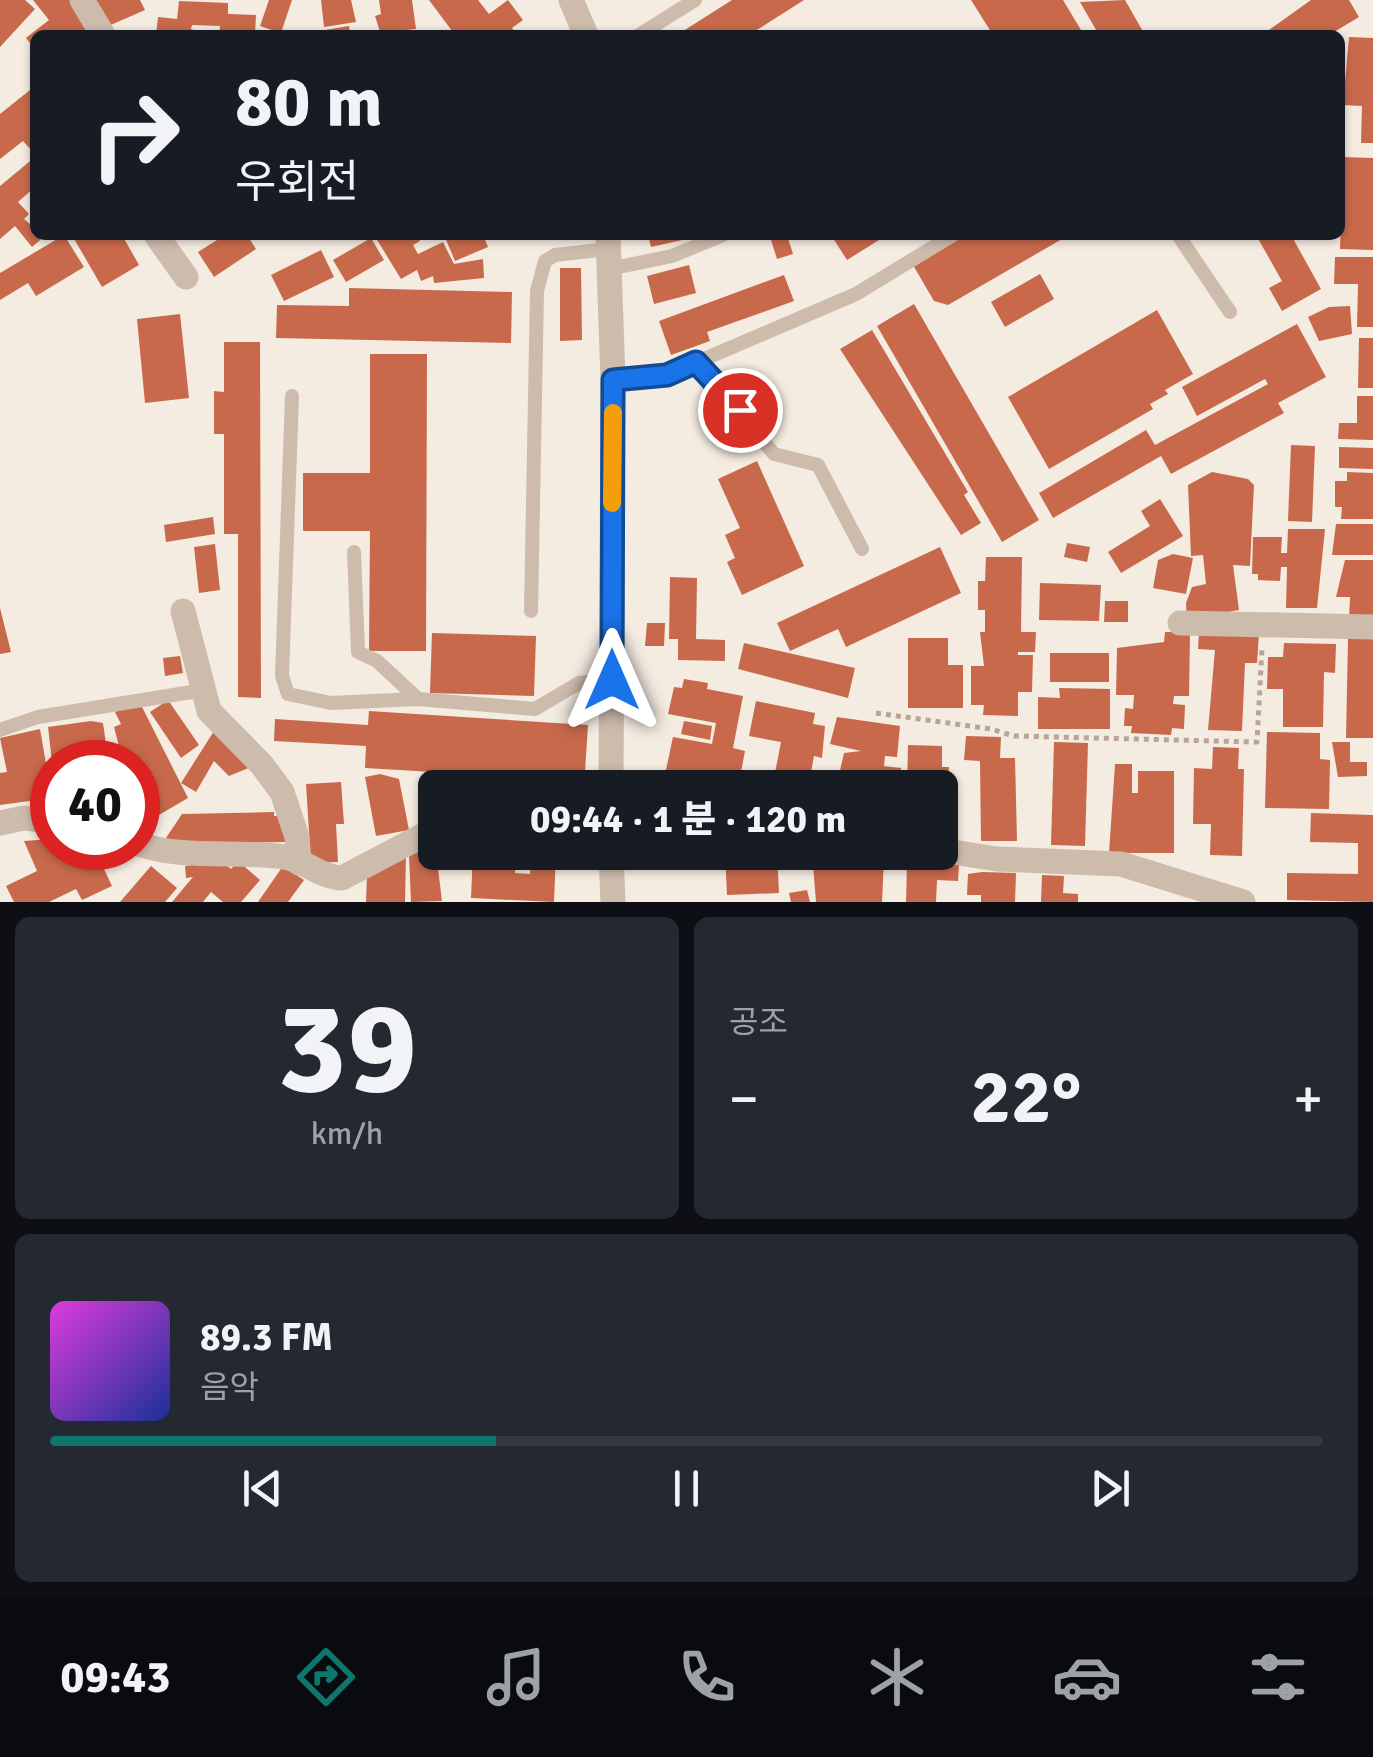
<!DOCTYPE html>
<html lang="ko">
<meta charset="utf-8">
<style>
:root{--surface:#171b24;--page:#242831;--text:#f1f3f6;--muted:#9ea1a6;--line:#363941;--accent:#0f766e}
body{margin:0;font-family:Signika,"Noto Sans KR",sans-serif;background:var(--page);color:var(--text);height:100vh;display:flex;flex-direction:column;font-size:38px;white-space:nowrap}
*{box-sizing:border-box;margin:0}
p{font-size:32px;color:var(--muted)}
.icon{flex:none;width:55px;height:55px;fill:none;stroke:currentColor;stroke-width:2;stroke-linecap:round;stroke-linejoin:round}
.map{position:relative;height:902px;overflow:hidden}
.details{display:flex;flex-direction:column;gap:15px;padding:15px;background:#0d0f14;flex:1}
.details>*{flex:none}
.hud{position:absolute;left:30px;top:30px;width:1315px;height:210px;border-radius:15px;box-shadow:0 2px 8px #0004;background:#171b24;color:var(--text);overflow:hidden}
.speed{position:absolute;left:30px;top:740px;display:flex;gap:20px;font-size:50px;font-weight:700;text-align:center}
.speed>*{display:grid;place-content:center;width:130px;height:130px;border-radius:50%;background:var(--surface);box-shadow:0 2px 8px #0004;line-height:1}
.speed .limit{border:15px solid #d22;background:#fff;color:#111}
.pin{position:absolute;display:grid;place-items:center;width:85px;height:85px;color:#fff;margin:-42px;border:5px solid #fff;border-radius:50%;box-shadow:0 2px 10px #0007}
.me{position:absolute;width:110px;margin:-55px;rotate:0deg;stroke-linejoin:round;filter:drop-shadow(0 0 8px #0008)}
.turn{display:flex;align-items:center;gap:35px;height:210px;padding:0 40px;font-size:45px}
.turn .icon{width:130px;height:130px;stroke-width:2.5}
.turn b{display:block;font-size:70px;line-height:85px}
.big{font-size:75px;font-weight:800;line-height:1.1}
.details .tile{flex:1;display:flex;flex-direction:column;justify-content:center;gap:15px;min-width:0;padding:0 35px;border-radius:15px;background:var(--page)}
.details .dial{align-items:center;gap:0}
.dial b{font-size:130px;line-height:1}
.song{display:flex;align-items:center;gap:30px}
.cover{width:120px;height:120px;border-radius:15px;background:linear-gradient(135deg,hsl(300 70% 55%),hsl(230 70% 35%))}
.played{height:10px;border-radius:5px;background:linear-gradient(90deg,var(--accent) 35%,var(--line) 35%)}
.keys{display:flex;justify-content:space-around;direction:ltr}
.heat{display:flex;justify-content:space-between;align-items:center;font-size:55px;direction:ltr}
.details .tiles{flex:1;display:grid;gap:15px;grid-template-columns:1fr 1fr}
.tile:last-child{grid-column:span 2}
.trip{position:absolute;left:418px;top:770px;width:540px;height:100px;border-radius:15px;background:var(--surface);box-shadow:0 2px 8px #0004;font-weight:800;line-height:100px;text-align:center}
.tab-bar{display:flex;height:160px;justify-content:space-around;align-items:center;background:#090b0e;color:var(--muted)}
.tab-bar .icon{width:70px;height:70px}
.tab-bar .current{color:var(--accent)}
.tab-bar b{font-size:45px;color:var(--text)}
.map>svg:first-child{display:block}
.building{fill:#c8694b}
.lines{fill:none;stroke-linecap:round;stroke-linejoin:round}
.path{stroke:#b9a596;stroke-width:5;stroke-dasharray:5 5;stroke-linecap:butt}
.service{stroke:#cdbbac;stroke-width:14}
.minor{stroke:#cdbbac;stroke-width:25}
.tertiary{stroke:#cdbbac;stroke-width:25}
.route-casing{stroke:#114b97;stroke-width:25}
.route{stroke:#1a73e8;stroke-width:18}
.slow{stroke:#f59e0b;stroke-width:18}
</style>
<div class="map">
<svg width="1373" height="902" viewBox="0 0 1373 902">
<rect width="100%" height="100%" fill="#f4ebe1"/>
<g class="building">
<path d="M0,0H25L35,9L0,47Z"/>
<path d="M33,0H74L95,27L85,35H35V49L26,38L49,20Z"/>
<path d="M94,0H140L145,10L106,27Z"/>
<path d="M269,0H292L281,33L260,26Z"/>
<path d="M321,0H351L356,22L324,27Z"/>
<path d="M379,0H412L416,29L406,30L407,35H381L375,16L381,14Z"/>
<path d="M429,0H478L489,14L508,0L523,20L512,28L517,35H455Z"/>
<path d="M732,0H804L749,35H677Z"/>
<path d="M971,0H1063L1084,35H993Z"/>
<path d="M1125,0L1145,35H1099L1080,2Z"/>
<path d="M1311,0H1349L1359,17L1329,35H1262Z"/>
<path d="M179,1L228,3V14L256,15L255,35H219L220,26L192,25L191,29L208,35H156L158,17L177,19Z"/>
<path d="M349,26L350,35H325V30Z"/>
<path d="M1349,37L1373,38V143H1361L1362,106L1343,105Z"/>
<path d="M35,86V149L32,151L23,141L0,159V114Z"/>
<path d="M35,157V187L18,202L29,214L24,219L35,228V235H46L32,247L15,226L0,239V186Z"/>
<path d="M1343,157L1373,158V250L1340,249Z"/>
<path d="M64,235L84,267L36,296L28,283L0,300V273Z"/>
<path d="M77,235H122L139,265L102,287L73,237Z"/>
<path d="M225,235H247L256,249L214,277L198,252Z"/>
<path d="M374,235H416L420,241L413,245L418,254L443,242L454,264L483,259L484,278L434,283L433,276L421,281L417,270L401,279Z"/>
<path d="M444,235H483L488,247L455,261Z"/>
<path d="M648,235H681L682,240L651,247Z"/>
<path d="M787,235L793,254L777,259L771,240Z"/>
<path d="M831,235H887L847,260Z"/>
<path d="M964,235H1069L948,305L934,301L913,265Z"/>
<path d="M1256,235H1291L1321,289L1282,311L1269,288L1282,281Z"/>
<path d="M371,238L384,260L346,282L333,260Z"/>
<path d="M321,250L334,277L284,301L271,275Z"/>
<path d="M1335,257H1373V327H1357L1358,284H1334Z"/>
<path d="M689,265L696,293L654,304L647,276Z"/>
<path d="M560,268H581L582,340L560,341Z"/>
<path d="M1040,274L1054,299L1005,327L991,302Z"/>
<path d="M784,275L794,301L707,332L710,341L671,355L659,321Z"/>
<path d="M349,288L512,292L511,343L276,338L277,305L349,306Z"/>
<path d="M914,304L1039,520L1002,542L877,326Z"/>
<path d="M1350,306L1352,334L1319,341L1308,317L1329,307Z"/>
<path d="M1157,310L1193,374L1165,390L1168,394L1150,404L1153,409L1049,469L1008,397Z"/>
<path d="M180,314L189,398L145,403L137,319Z"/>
<path d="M1297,324L1326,377L1278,403L1284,413L1171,474L1161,456L1053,518L1039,493L1146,430L1155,445L1268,384L1265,379L1197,416L1182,387Z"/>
<path d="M872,330L968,492L964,495L981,523L961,535L840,349Z"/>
<path d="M1359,338H1373V388H1358Z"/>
<path d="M224,342H260L261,698L238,697V534H224V434H214V391L224,392Z"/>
<path d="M370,354H427L426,651H369L370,531H303V473H370Z"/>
<path d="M1357,396H1373V440L1338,439L1339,423H1357Z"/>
<path d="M1291,445L1315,446L1312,522L1288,521Z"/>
<path d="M1339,447L1373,448V469L1339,468Z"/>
<path d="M757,461L804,566L742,595L727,562L735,558L725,535L740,528L718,479Z"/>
<path d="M1212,472L1248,479L1254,485L1250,566L1233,565L1239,610L1187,619L1186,603L1192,587L1206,584L1203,555L1191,556L1188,485Z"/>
<path d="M1347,472L1373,473V519H1341L1342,507H1335V481H1347Z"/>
<path d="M1160,499L1183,536L1121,573L1108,552L1150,526L1141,511Z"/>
<path d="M213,517L215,534L166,542L164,525Z"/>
<path d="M1336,524H1373V555H1332Z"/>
<path d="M1288,529H1325L1317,608H1286L1287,567H1281L1280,581L1258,580V574H1252L1253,537H1282L1281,553H1287Z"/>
<path d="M1067,543L1090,547L1087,562L1064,557Z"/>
<path d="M215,544L220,590L199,593L194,547Z"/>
<path d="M940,547L961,593L846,647L838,629L790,651L777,623Z"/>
<path d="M1173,554L1193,558L1186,594L1153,588L1158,560Z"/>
<path d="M986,557H1022L1021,632H1036L1035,652H1018V655H1033L1032,692H1018V716L983,715L984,705H971V666H984L980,632H985V610H978V581H985Z"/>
<path d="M1345,560H1373V620H1349L1350,597H1336Z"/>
<path d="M670,577L697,578L696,639L725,640V661L678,660V639H669Z"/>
<path d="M1040,583L1101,585L1099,621L1039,620Z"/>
<path d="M1105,601H1128V622H1104Z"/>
<path d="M0,608L11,652L0,654Z"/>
<path d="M647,623H665L664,646H645Z"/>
<path d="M1199,631L1259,634L1257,663H1245L1242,731L1208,730L1215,650L1198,649Z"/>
<path d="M1165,632H1190L1189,696H1174L1173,704L1185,705L1184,729L1172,728L1171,735L1131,733L1132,726H1124L1125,708L1133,709L1134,695H1116L1117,648L1164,642Z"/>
<path d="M432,633L536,636L534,696L430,693Z"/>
<path d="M1366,633H1373V738H1346L1348,639H1366Z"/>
<path d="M908,638H948V665H963V708H908Z"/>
<path d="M744,643L855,668L848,698L738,669Z"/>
<path d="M1284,643L1336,644L1335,673L1324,672L1323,727H1283V689H1267L1268,657H1283Z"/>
<rect x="1050" y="653" width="59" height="29"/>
<path d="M180,656L183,673L165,676L163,658Z"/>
<path d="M684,679L708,683L707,689L743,696L733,748L745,751L738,788H712L685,779L683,788L663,784L673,737L712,744L716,723L668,714L674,687L682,688Z"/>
<path d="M1059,688L1110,689V729H1038V697L1060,698Z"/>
<path d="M168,700L199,745L181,758L150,712Z"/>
<path d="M139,701L188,798L159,815L145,793L138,794V762H123L114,727L121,724L115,712Z"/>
<path d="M756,701L815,713L813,724L825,726L822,758L814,756L808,788L773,783L781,742L749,736Z"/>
<path d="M369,711L588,725L584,788H554L555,779L365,768L366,746L274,741L275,719L368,725Z"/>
<path d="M837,717L900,726L897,757L885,756L884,766L901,768L900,788H836L844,753L861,751L830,744Z"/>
<path d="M91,721L103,723L108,758L114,757L115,762H52L48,727Z"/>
<path d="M684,721L712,726L710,740L681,734Z"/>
<path d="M40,729L52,798L0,805V773L7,772L0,738Z"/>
<path d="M214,731L251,767L229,776L214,761L196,792L181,783Z"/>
<path d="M1267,732L1320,733V759L1330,760L1329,809L1265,808Z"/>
<path d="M966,736L1001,737L1000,758H1015L1017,841H981L980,761L964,760Z"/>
<path d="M1054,742L1088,743L1085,846L1051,845Z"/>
<path d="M1332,742H1350V762H1367V776L1338,777Z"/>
<path d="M908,745L942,746V767H949L948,807H940V788H907Z"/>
<path d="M1213,747L1239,748L1238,769H1244L1242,856L1210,855L1211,824H1193L1194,768L1212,769Z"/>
<path d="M1115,764H1132V793H1138V771H1174V853H1109Z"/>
<path d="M380,774L399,779L409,830L376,836L365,777Z"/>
<path d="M341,782L344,824H336L338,862L311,863L306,784Z"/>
<path d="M274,812V816H286V842L162,844L182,814Z"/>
<path d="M1311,813L1373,815V902L1287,900V873L1358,874V843L1310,842Z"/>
<path d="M52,839V848H94L112,886L82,900L76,889L49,902H14L6,886L37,871L24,841Z"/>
<path d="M435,844L442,901L411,902L409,856Z"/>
<path d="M473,852H515V873L530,874L531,852H556L554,902L471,898Z"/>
<path d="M725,852H777L779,893L727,895Z"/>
<path d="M812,852H872V858L884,859L882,902H816Z"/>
<path d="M406,857L405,902H366L367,875Z"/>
<path d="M221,861L231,869L238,861L260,880L241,902H223L211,892L203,902H172L193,877L186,878L185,866Z"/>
<path d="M907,863L959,865L958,881L937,880L936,902H906Z"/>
<path d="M151,866L177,888L165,902H120Z"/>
<path d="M283,866L304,880L288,902H258Z"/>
<path d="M982,872L1016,873L1015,902H981V895H967L968,874Z"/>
<path d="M1042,875L1064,876L1063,893L1078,894V902H1041Z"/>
<path d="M807,890L810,902H791L789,893Z"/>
</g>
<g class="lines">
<path class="path" d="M876,713L991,729L1014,736L1257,742L1262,648"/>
<g class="service">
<path d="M639,35L695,0"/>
<path d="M1178,235L1230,312"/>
<path d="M609,269L672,256L723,235"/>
<path d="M696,362L774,454L818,465L862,549"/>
<path d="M613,380L667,375L856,294L953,235"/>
<path d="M292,396L282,676L288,694L331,703L418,699L535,709L579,683L612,679"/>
<path d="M354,552L358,652L377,661L418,699"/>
<path d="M531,611L537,291L545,261L555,255L608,249"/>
<path d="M0,730L38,717L204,690"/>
</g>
<g class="minor">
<path d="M82,0L103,35"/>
<path d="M156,235L186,277"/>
<path d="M183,611L209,711L262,765L282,792L297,837L299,863"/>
<path d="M1180,623L1373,627"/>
<path d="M0,823L24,818L52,822"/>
<path d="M138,844C186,860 235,850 285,857C305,860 319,877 342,878L435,829"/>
<path d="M940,850L997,859L1121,864L1243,902"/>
</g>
<g class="tertiary">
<path d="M571,0L586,35"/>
<path d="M608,235L613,380L611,788"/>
<path d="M611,852L613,902"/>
</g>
</g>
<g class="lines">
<g class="route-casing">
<path id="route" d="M612,680L613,380L667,375L696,362L740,410"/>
</g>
<use href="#route" class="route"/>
<path class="slow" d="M612,503L613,413"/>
</g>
</svg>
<div class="speed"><div class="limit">40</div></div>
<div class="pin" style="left:740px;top:410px;background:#d93025"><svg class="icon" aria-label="arrive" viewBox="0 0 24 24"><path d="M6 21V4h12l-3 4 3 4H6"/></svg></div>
<svg class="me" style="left:612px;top:680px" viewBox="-20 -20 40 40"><path d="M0-17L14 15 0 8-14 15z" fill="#1a73e8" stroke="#fff" stroke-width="4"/></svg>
<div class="trip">09:44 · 1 분 · 120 m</div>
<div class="hud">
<div class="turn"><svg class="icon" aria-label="right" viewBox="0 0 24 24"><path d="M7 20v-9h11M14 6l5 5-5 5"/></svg><div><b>80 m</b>우회전</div></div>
</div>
</div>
<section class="details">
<div class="tiles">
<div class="tile dial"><b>39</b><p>km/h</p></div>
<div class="tile"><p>공조</p>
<div class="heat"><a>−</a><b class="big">22°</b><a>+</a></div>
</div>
<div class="tile">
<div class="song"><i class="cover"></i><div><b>89.3 FM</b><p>음악</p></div></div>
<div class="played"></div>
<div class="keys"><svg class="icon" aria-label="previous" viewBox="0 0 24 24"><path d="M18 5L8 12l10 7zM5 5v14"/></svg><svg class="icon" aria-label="pause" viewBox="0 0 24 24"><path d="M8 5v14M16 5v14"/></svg><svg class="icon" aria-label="next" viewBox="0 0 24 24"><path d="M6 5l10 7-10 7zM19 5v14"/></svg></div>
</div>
</div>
</section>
<nav class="tab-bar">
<b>09:43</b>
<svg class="icon current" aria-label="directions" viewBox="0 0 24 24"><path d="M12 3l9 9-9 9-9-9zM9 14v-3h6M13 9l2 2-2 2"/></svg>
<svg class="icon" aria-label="music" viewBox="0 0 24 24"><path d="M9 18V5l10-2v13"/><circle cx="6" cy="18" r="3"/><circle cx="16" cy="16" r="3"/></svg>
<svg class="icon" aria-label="phone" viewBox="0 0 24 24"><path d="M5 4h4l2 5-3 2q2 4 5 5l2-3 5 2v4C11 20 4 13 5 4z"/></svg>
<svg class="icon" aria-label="climate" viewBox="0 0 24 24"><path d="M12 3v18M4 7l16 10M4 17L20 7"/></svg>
<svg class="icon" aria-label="car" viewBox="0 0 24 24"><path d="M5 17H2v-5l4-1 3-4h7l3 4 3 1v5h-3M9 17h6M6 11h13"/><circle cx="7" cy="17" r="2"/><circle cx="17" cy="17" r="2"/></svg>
<svg class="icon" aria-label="filters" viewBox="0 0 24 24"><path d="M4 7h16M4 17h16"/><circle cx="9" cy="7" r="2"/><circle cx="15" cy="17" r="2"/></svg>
</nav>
